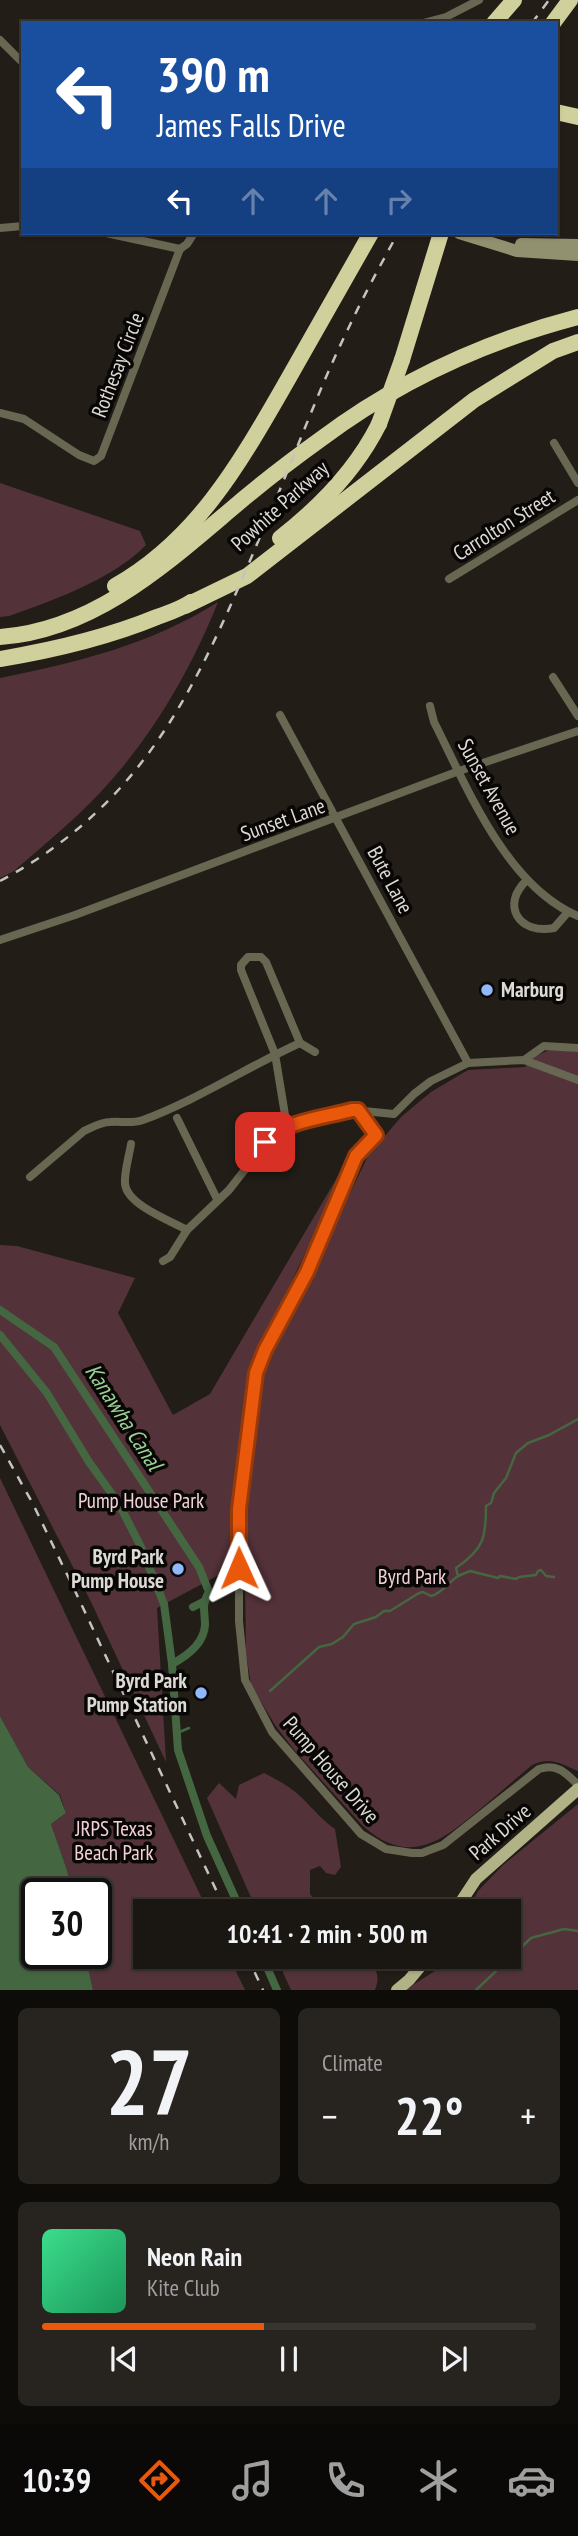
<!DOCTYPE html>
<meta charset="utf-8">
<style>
:root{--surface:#1a1611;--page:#27231f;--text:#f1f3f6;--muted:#9f9f9f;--line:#383531;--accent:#ea580c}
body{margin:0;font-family:"PT Sans Narrow",sans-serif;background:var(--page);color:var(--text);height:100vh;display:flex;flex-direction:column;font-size:26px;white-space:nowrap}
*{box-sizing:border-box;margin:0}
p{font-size:23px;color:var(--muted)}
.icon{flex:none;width:38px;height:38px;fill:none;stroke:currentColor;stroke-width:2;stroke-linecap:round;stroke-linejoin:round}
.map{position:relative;height:1990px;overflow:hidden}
.drawer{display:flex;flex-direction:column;gap:18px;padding:18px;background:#0e0c09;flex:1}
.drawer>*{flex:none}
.top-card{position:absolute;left:21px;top:21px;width:537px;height:214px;border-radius:0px;box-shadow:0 2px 5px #0004,0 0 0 2px var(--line);background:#1a4fa0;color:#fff;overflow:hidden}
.speed{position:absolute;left:21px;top:1878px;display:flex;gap:14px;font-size:35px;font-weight:700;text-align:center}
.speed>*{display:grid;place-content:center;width:91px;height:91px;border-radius:50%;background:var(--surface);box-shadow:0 2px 5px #0004,0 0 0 2px var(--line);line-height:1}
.speed .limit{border:4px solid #111;border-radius:10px;background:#fff;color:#111}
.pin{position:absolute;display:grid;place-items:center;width:60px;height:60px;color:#fff;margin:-30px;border-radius:14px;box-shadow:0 4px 10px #0006}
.me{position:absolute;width:77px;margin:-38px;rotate:359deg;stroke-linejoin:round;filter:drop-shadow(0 0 5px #0008)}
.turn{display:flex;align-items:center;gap:24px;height:147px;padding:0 21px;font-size:32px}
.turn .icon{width:91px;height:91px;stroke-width:2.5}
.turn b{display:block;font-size:49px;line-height:60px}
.lanes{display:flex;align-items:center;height:66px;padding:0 21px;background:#0003;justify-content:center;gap:35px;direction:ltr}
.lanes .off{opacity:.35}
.big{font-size:52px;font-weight:700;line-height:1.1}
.drawer .tile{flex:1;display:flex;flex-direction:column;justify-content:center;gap:10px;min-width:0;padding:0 24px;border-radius:10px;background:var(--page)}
.drawer .dial{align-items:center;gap:0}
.dial b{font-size:91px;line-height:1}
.song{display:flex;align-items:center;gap:21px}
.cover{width:84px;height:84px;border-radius:10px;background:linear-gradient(135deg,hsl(150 70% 55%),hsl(150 70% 35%))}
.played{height:7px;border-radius:4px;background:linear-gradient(90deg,var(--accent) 45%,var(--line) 45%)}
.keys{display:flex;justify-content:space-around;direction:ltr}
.heat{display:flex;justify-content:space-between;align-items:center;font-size:38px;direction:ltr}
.drawer .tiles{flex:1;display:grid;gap:18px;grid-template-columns:1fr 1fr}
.tile:last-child{grid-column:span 2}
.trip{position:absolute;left:133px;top:1899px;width:388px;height:70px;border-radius:0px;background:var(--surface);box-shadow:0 2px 5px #0004,0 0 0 2px var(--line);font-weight:700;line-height:70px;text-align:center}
.tabs{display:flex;height:112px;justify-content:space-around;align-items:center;background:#0a0907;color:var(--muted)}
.tabs .icon{width:49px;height:49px}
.tabs .current{color:var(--accent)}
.tabs b{font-size:32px;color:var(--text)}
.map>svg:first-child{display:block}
.green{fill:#54323a}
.water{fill:#446742}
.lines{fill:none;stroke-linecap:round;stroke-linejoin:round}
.stream{stroke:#446742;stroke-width:2.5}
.canal{stroke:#446742;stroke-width:8}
.street{stroke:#676752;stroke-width:8}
.secondary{stroke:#919170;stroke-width:12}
.primary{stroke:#b1b286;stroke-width:12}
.highway{stroke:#cfd09b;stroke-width:16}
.rail{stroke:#c6c3bf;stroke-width:2.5;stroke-dasharray:9 9;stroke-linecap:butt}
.highway-bridge{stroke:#cfd09b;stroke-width:16}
.route-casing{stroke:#983908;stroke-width:18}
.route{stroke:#ea580c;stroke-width:12}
.poi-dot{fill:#90b8fd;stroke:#090705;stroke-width:2.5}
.labels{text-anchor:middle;stroke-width:7;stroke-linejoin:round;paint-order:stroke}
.street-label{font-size:21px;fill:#dddad6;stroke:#090705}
.poi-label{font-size:21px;font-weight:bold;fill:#dddad6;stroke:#090705;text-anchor:end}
.park-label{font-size:21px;fill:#f4d1d8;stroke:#090705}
.water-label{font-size:23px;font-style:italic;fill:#99d095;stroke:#090705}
</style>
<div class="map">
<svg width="578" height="1990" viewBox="0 0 578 1990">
<rect width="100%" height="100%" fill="#221d17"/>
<g class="green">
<path d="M0,483L140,531L146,545C113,579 54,600 9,616L0,617Z"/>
<path d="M218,602C189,675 146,747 90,803C66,827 39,849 14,871L0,878V678C78,662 150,645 218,602Z"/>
<path d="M551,1049L578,1052V1771C561,1764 551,1756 532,1765C514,1780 496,1796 478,1811C439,1843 408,1866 363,1826L295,1751L275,1725L251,1685L246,1652L244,1507L250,1453L264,1370L368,1156L401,1117L431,1092L468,1070L525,1067L536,1056Z"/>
<path d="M362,1135L249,1370L232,1503L234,1567L157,1608L166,1762L91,1602L0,1425V1245L17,1246L135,1278L118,1313L173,1415L210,1394Z"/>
<path d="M0,1478L208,1911H145V1956L229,1957L245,1990H93L85,1953H96V1894L72,1893L67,1870L51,1824L66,1813L60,1795L28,1767L0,1716Z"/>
<path d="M264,1773C280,1781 294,1789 306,1802C316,1812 323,1821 335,1829L341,1867L335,1875L326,1873L320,1866L310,1870V1894L323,1911H257L207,1798L219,1783L236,1799L239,1785Z"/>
<path d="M578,1804V1990H405L438,1969L445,1957L509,1956V1911H468L478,1891L503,1865Z"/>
<path d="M276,1957H371C375,1970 381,1976 375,1990H291Z"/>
</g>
<path class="water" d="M0,1716L28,1767L59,1795L66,1813L51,1824L67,1870L72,1893L37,1894V1953H85L93,1990H0Z"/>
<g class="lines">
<g class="stream">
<path d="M458,1576L470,1571L498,1578L500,1576L516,1579L519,1577L536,1575L538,1571L541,1570L546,1576L554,1577"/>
<path d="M270,1691L319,1647L332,1644L343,1637L354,1624L376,1617L384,1611H390L419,1593L423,1592L431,1596C441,1594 449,1582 458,1576L456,1568C484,1549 486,1537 486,1506L491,1503L494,1493L506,1478L516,1453L528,1443L549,1435L578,1419"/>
<path d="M177,1733L189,1728"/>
<path d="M476,1990L531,1938L564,1929L578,1931"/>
</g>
<g class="canal">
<path d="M0,1310L54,1347L199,1567L209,1592C201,1606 205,1610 205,1625C204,1644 187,1656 172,1664L178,1750L207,1836L241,1911"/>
<path d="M0,1335L47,1393L89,1462L119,1504L141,1547L164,1604L172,1664"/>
<path d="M193,1607L203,1602"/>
<path d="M262,1956L277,1990"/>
</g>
<g class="street">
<path d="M423,23L446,17L479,0"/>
<path d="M0,40L23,63"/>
<path d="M0,228L23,226"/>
<path d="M106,233L180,249"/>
<path d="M0,413L24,419L79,455L94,461L101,456L180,249L187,244L194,233"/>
<path d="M554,443L578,483"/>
<path d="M449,579L578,500"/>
<path d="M553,677L578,716"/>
<path d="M430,706L434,722C467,787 506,886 578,916"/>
<path d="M280,715L468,1063"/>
<path d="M527,880C500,905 519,935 554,928L568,912"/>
<path d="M0,940L75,915L459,771L578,731"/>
<path d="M300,1043L315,1052"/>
<path d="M524,1060L544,1046L578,1048"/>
<path d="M358,1110L376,1135L356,1155L307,1272L265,1350L256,1372L239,1509V1621L245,1680L272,1732L361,1834L386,1849L412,1853H422L443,1845L539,1769C557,1763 566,1773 578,1785"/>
<path d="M177,1118L217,1199"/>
<path d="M131,1144C129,1157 124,1172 125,1184C127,1205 171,1221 187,1230"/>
<path d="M30,1177L84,1131C93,1127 101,1122 110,1122C121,1121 132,1124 143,1120C197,1100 247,1067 300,1043L266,962L261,957H248L241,965V970L275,1054L287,1127"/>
<path d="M163,1261L170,1257L187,1230L229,1190L272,1135L292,1126L353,1110L394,1114L414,1094L431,1081L468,1063L524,1060L578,1080"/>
</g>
<g class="secondary">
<path d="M459,233L517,251L578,255"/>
<path d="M521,244L578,245"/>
</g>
<g class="primary">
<path d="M455,1911L476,1879L578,1789"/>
<path d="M397,1990L409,1980L429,1956"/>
</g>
<g class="highway">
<path d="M494,23L514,0"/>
<path d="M553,23L570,0"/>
<path d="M556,112L578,117"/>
<path d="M402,360L441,233"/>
<path d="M280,538C321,506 356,470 379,424"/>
<path d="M115,586C198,539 241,461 287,381C315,331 343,282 371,233"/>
<path d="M185,606L247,576L474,400L553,351L578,342"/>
<path d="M0,637C91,631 163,567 229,511C258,486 289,462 321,439C397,382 486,341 578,317"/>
<path d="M0,659C54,650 106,638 157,617C168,613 181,609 191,602"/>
</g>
<g class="rail">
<path d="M532,23L549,0"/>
<path d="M0,881C154,799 204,669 268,518C295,455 319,388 349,327C364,295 381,264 398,233"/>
<path d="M0,1445L33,1504L76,1593L226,1911"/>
<path d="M247,1956L263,1990"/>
</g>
<path class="highway-bridge" d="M379,424L402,360"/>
</g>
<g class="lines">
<g class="route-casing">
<path id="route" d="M239,1568V1509L256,1373L265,1350L307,1272L356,1156L376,1135L358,1110H352C323,1118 287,1120 265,1142"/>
</g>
<use href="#route" class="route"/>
</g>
<g class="poi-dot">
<circle cx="487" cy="990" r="7"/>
<circle cx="178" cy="1569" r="7"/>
<circle cx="201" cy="1693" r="7"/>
</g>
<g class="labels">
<g class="street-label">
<text transform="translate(118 365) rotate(-69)" y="7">Rothesay Circle</text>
<text transform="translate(280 506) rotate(-42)" y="7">Powhite Parkway</text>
<text transform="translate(504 525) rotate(-32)" y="7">Carrolton Street</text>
<text transform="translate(489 787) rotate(61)" y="7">Sunset Avenue</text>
<text transform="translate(283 820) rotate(-20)" y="7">Sunset Lane</text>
<text transform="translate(390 880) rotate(62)" y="7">Bute Lane</text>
<text transform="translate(331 1770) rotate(49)" y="7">Pump House Drive</text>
<text transform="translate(500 1832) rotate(-41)" y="7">Park Drive</text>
</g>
<g class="poi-label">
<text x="501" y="997" text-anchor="start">Marburg</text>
<text x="164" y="1564">Byrd Park<tspan x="164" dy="24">Pump House</tspan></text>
<text x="187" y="1688">Byrd Park<tspan x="187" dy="24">Pump Station</tspan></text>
</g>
<g class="park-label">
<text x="141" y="1508">Pump House Park</text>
<text x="412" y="1584">Byrd Park</text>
<text x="114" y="1836">JRPS Texas<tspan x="114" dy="24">Beach Park</tspan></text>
</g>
<g class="water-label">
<text transform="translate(124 1417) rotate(57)" y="8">Kanawha Canal</text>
</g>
</g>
</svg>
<div class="speed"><div class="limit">30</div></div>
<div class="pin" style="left:265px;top:1142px;background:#d93025"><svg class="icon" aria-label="arrive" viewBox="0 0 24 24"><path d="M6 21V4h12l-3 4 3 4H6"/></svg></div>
<svg class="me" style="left:239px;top:1568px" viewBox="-20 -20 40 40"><path d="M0-17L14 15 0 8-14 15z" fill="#ea580c" stroke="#fff" stroke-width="4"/></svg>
<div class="trip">10:41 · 2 min · 500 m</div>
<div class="top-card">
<div class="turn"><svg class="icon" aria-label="left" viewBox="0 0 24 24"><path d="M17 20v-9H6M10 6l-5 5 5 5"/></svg><div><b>390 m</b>James Falls Drive</div></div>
<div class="lanes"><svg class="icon" aria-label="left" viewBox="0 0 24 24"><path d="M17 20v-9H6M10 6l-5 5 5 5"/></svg><svg class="icon off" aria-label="ahead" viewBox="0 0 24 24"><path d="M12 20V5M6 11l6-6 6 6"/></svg><svg class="icon off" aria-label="ahead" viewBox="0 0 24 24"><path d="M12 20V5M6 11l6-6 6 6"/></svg><svg class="icon off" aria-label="right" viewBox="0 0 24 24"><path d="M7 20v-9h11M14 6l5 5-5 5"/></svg></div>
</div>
</div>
<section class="drawer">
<div class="tiles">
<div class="tile dial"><b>27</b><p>km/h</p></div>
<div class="tile"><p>Climate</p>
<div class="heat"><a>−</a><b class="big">22°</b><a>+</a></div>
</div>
<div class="tile">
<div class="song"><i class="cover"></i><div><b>Neon Rain</b><p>Kite Club</p></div></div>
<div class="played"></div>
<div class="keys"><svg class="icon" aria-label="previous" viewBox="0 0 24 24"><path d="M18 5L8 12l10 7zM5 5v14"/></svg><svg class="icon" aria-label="pause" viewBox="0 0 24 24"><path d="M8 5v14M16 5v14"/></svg><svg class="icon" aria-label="next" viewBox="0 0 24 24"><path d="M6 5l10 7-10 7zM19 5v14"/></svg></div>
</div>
</div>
</section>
<nav class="tabs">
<b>10:39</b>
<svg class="icon current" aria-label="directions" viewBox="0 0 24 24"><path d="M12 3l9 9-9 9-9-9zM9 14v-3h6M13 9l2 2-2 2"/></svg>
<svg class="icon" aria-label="music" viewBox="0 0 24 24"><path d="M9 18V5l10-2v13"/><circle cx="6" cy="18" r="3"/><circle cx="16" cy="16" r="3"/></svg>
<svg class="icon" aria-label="phone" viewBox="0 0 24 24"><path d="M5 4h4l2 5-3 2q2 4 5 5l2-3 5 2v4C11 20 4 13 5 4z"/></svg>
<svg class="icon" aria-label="climate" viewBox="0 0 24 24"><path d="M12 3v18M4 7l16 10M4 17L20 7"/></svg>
<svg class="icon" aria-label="car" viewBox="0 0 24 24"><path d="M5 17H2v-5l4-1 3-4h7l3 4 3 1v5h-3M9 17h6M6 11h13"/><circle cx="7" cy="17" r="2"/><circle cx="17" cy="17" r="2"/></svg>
</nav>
